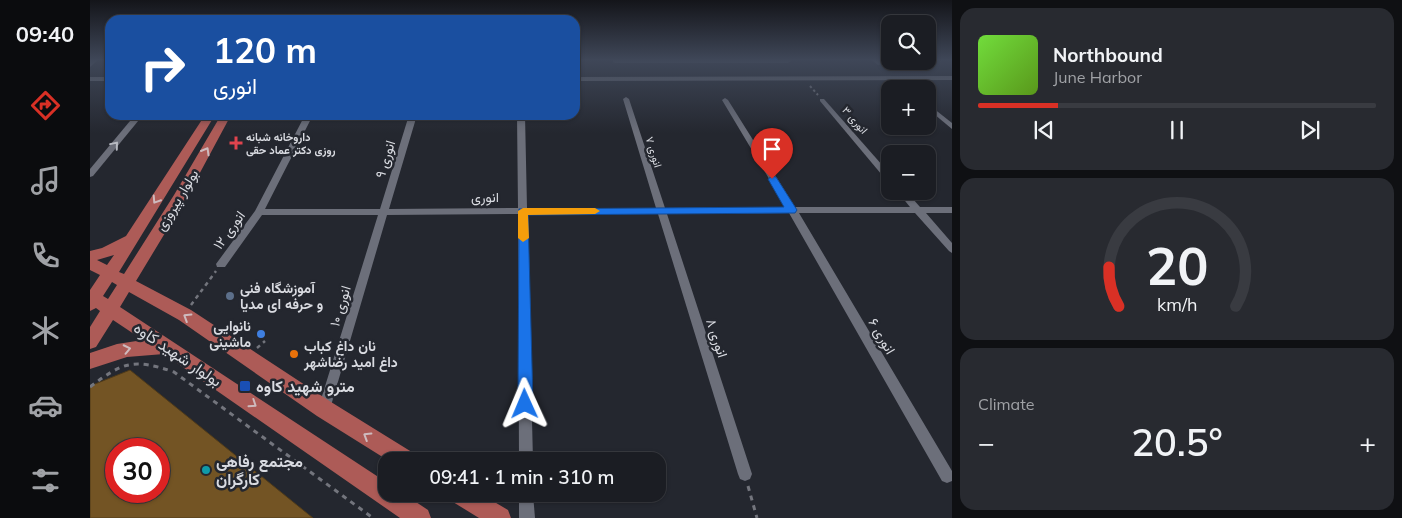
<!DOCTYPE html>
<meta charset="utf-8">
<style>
:root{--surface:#1b1d23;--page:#282a30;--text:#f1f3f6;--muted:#a0a2a6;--line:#393b41;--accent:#d93025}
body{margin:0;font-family:Mulish,Vazirmatn,sans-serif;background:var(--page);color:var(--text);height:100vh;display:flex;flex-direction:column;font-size:19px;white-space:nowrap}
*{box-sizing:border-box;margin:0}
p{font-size:16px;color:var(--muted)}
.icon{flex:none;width:28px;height:28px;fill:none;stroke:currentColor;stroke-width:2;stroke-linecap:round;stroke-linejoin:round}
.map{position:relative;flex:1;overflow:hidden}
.drawer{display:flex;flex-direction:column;gap:8px;padding:8px;background:#0f1013;width:450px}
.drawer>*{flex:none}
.hud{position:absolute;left:15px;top:15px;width:475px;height:105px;border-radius:15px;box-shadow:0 1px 4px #0004,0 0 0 1px var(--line);background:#1a4fa0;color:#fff;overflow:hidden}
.controls{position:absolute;left:791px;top:15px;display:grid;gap:10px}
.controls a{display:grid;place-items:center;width:55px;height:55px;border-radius:10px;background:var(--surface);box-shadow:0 1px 4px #0004,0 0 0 1px var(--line);font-size:25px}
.speed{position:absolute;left:15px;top:438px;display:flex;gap:10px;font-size:25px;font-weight:700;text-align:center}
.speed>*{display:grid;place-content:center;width:65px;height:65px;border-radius:50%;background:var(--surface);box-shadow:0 1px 4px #0004,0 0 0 1px var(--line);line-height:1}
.speed .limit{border:8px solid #d22;background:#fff;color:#111}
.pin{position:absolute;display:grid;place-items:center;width:42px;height:42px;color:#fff;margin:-51px -21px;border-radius:50% 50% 50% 0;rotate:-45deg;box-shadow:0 0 5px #0007}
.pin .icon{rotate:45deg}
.me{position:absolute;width:55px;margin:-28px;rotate:359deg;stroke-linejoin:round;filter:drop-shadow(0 0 4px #0008)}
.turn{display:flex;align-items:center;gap:18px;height:105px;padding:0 25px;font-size:22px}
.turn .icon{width:65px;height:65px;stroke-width:2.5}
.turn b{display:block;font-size:35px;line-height:42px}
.big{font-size:38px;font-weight:600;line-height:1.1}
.drawer .card{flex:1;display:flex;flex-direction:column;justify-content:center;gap:8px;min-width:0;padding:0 18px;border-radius:15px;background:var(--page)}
.drawer .dial{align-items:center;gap:0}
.dial svg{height:130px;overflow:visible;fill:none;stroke:var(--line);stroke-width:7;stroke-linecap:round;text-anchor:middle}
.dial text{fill:var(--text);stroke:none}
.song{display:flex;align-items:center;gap:15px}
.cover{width:60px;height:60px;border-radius:8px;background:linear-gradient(135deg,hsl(100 70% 55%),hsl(90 70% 35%))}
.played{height:5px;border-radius:2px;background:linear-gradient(90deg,var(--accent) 20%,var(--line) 20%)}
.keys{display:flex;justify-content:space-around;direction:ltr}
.heat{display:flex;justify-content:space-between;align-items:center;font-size:28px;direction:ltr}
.trip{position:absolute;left:288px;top:452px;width:288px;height:50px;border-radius:15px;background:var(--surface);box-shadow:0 1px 4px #0004,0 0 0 1px var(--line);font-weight:600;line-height:50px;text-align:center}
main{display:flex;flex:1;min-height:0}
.dock{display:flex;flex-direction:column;width:90px;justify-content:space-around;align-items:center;background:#0b0c0e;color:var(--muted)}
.dock .icon{width:35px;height:35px}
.dock .current{color:var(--accent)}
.dock b{font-size:22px;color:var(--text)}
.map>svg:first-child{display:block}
.building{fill:#735424;stroke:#503b19;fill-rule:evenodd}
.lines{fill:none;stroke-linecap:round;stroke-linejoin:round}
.path-far2{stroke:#73757d;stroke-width:2;stroke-dasharray:2.5 2.5;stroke-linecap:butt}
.path-far1{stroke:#73757d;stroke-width:2.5;stroke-dasharray:4 4;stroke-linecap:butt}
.path{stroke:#73757d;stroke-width:3;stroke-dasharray:5 5;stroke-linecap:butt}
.street{fill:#6c6f7a;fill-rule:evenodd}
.primary{fill:#ad5b57;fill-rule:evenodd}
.oneway{stroke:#b8bbc2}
.oneway2{stroke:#cebbbe}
.route{fill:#1a73e8;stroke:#114b97}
.slow{fill:#f59e0b}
.health-dot{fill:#e0444e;stroke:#24272f;stroke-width:2}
.service-dot{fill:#5c6f8a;stroke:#24272f;stroke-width:2}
.shop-dot{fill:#3f7fe0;stroke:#24272f;stroke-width:2}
.food-dot{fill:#e8710a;stroke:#24272f;stroke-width:2}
.transit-dot{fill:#1a4fb4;stroke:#24272f;stroke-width:2}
.culture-dot{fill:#0f9aa8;stroke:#24272f;stroke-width:2}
.labels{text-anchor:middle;stroke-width:5;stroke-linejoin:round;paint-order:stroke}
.far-street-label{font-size:11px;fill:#d9dbe1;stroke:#24272f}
.far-poi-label{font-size:11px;font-weight:bold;fill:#d9dbe1;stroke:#24272f;text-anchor:start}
.street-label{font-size:14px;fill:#d9dbe1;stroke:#24272f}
.poi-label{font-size:14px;font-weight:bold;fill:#d9dbe1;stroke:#24272f;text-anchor:start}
.near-street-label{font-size:16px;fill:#d9dbe1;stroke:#24272f}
.near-poi-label{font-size:16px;font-weight:bold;fill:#d9dbe1;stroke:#24272f;text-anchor:start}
</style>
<main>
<nav class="dock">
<b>09:40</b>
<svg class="icon current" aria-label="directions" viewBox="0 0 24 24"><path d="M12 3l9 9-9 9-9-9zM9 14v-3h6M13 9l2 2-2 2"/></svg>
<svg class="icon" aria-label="music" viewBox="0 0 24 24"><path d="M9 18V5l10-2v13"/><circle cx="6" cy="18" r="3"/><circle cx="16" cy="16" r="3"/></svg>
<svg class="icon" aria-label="phone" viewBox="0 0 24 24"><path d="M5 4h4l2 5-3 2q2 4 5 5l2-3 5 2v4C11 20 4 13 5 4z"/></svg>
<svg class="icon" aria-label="climate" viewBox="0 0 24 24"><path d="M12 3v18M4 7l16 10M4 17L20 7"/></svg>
<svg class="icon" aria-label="car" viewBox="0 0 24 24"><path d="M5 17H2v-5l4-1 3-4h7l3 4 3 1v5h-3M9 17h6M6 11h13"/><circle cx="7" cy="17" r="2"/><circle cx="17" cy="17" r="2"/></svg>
<svg class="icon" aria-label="filters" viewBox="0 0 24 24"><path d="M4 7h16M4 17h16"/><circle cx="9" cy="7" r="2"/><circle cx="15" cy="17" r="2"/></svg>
</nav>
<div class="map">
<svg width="862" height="518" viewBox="0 0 862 518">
<rect width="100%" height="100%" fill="#24272f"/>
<path class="building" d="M40,370L223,518H0V386ZM26,449H69V491H26Z"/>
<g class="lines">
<path class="path-far2" d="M720,86L728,95"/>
<g class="path-far1">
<path d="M101,305L126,271"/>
<path d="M167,348L175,341"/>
</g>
<g class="path">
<path d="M0,387C33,362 43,358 84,372L283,518"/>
<path d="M658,486L667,518"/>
</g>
<g class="street">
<path d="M1,60H8L0,67V62Z"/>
<path d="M523,60H700L701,61L698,63H525L523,62Z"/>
<path d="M782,60H789L793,64L788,65Z"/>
<path d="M862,76V80L485,81V77Z"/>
<rect x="0" y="77" width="20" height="4"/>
<path d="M536,97L539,99L575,208L696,207L632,100L635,98L638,100L705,207H820L807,191H816L830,207H862V213H836L862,243V253L859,251L825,213H709L862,471V481L857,483L852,481L699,213L577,214L662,474L660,479L655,481L650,479L648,474L568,214H437L443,461H429L428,214L297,215L240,409L239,413L234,415L229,413L228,409L288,215H172L135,267H127L126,264L165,211L215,115H223L175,209H290L319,115H327L299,209L428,208L427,115H435L437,208H566L533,99Z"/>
<path d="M730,99H734L800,174V182L797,181L730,101Z"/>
<path d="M838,104L862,123V129L838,109Z"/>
<path d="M45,115H53L3,176L0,177V169Z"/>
<path d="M429,494H443L445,518H429Z"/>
</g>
<g class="primary">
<path d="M115,115H125L29,272L34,274L84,195L131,115H141L98,195L46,281L101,310L241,402L325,454L328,461H299L227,416L89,320L39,292L30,307L296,482V494H314L338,510L341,518H310L74,354L37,357L0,369V353L27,344L53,340L23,320L6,347L0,349V327L10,311L6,308L0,311V290L10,275L0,270V251L12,248L36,236ZM24,255L17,265L7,260ZM22,282L27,285L18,299L13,296Z"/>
<path d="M360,494H391L418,510L421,518H389L363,502Z"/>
</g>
</g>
<defs><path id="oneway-chevron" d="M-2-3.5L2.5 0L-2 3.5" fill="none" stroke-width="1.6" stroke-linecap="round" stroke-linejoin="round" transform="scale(1.25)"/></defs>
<use class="oneway" href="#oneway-chevron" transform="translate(25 145) rotate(-50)"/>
<g class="oneway2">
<use href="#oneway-chevron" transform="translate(116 151) rotate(-60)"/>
<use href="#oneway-chevron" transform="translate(66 200) rotate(123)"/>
<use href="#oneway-chevron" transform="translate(97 317) rotate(-148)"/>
<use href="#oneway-chevron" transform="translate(37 349) rotate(-12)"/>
<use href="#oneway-chevron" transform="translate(163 404) rotate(34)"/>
<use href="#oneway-chevron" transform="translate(277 436) rotate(-148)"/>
</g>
<linearGradient id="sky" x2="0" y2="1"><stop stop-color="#14151a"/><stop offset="0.45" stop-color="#3f4758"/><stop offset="1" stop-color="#3f4758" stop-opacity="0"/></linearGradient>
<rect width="862" height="133" fill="url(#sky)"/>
<path class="route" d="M682,176L686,177L707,210L705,213L438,215L443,404L440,408L435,410L430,408L428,404L429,209L694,207L678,179Z"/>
<path class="slow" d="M433,208H505L510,211L505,214L438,215L439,238L433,242L428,238V211Z"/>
<path class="health-dot" d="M143.5 135.5h5v5h5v5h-5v5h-5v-5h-5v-5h5z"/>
<circle class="service-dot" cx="140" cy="296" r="5"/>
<circle class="shop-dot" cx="171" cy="334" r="5"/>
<circle class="food-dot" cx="204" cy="354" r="5"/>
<rect class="transit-dot" x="149" y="380" width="12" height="12" rx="2.5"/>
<circle class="culture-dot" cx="116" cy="470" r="5"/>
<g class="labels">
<g class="far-street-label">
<text transform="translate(765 120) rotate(49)" y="4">انوری ۳</text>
<text transform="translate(564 152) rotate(73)" y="4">انوری ۷</text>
</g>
<g class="far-poi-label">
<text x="156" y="141">داروخانه شبانه<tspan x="156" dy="13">روزی دکتر عماد حقی</tspan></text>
</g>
<g class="street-label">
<text transform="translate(295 159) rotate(-73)" y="5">انوری ۹</text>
<text x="395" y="202">انوری</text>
<text transform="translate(87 200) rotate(-59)" y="5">بولوار پیروزی</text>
<text transform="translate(139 230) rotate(-54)" y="5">انوری ۱۲</text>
<text transform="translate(250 306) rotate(-73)" y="5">انوری ۱۰</text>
<text transform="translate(792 336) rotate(60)" y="5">انوری ۶</text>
<text transform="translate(627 338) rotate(72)" y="5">انوری ۸</text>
</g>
<g class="poi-label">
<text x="150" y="293">آموزشگاه فنی<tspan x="150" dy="16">و حرفه ای مدیا</tspan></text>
<text x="161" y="331" text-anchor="end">نانوایی<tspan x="161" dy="16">ماشینی</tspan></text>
<text x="214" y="351">نان داغ کباب<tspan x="214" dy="16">داغ امید رضاشهر</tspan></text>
</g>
<g class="near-street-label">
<text transform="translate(88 354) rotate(34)" y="6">بولوار شهید کاوه</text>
</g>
<g class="near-poi-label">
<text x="166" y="392">مترو شهید کاوه</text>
<text x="126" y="467">مجتمع رفاهی<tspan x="126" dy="18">کارگران</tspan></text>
</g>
</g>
</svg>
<div class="controls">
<a><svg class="icon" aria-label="search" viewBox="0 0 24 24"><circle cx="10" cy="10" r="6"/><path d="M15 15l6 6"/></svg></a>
<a>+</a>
<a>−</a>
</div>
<div class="speed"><div class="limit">30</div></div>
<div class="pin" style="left:682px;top:179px;background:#d93025"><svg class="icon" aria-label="arrive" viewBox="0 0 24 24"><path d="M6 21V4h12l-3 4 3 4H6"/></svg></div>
<svg class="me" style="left:435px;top:404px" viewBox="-20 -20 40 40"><path d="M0-17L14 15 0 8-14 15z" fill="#1a73e8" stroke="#fff" stroke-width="4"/></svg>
<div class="trip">09:41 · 1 min · 310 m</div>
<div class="hud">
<div class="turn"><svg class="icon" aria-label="right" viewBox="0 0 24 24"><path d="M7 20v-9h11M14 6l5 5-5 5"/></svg><div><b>120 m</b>انوری</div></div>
</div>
</div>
<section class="drawer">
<div class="card">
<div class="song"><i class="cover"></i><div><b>Northbound</b><p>June Harbor</p></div></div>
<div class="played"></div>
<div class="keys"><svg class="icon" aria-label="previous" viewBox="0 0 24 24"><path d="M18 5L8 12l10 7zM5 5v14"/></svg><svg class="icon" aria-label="pause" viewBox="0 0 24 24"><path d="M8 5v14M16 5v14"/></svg><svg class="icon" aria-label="next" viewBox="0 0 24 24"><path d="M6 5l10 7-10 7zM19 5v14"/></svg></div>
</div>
<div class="card dial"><svg viewBox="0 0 100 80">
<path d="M14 69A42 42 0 1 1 86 69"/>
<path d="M14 69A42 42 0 0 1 8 45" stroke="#d93025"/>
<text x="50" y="56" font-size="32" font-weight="700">20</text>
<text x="50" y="72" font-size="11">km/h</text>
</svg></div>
<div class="card"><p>Climate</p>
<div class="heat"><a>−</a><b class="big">20.5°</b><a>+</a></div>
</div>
</section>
</main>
